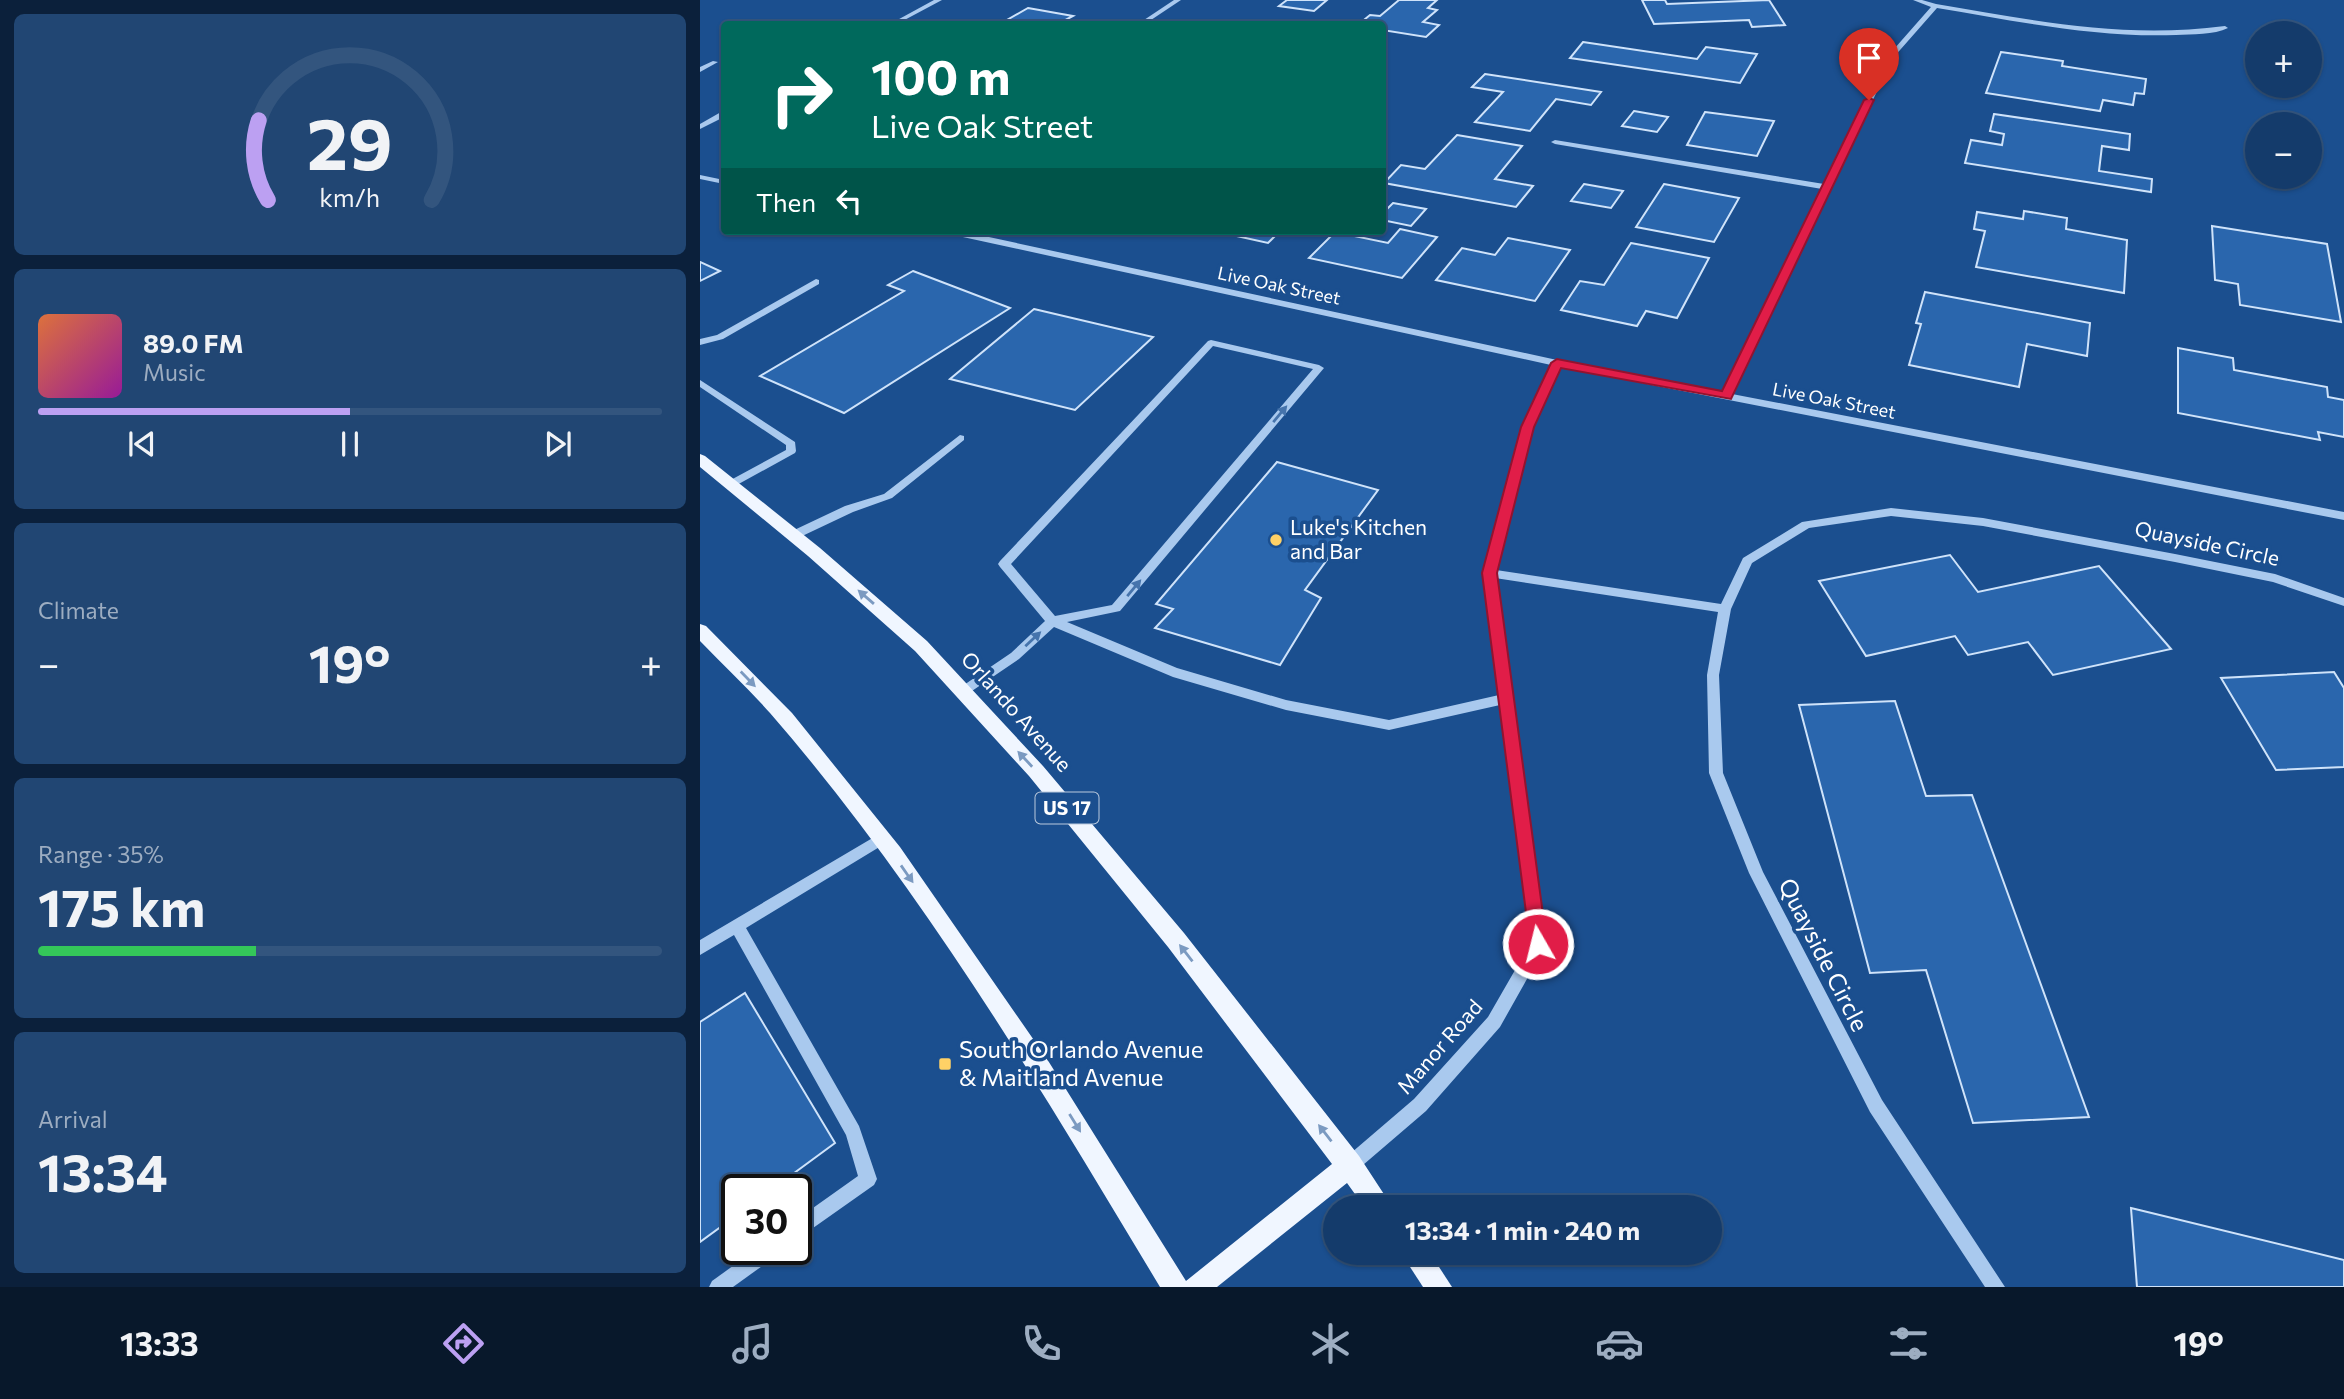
<!DOCTYPE html>
<meta charset="utf-8">
<style>
:root{--surface:#143b6b;--page:#214673;--text:#f1f3f6;--muted:#9dadc1;--line:#33557e;--accent:#bca0f2}
body{margin:0;font-family:Commissioner,sans-serif;background:var(--page);color:var(--text);height:100vh;display:flex;flex-direction:column;font-size:26px;white-space:nowrap}
*{box-sizing:border-box;margin:0}
p{font-size:23px;color:var(--muted)}
.icon{flex:none;width:38px;height:38px;fill:none;stroke:currentColor;stroke-width:2;stroke-linecap:round;stroke-linejoin:round}
.map{position:relative;flex:1;overflow:hidden}
.drawer{display:flex;flex-direction:column;gap:14px;padding:14px;background:#0b203b;width:700px}
.drawer>*{flex:none}
.top-card{position:absolute;left:21px;top:21px;width:665px;height:214px;border-radius:7px;box-shadow:0 2px 5px #0004,0 0 0 2px var(--line);background:#00695c;color:#fff;overflow:hidden}
.controls{position:absolute;left:1545px;top:21px;display:grid;gap:14px}
.controls a{display:grid;place-items:center;width:77px;height:77px;border-radius:50%;background:var(--surface);box-shadow:0 2px 5px #0004,0 0 0 2px var(--line);font-size:35px}
.speed{position:absolute;left:21px;top:1174px;display:flex;gap:14px;font-size:35px;font-weight:700;text-align:center}
.speed>*{display:grid;place-content:center;width:91px;height:91px;border-radius:50%;background:var(--surface);box-shadow:0 2px 5px #0004,0 0 0 2px var(--line);line-height:1}
.speed .limit{border:4px solid #111;border-radius:10px;background:#fff;color:#111}
.pin{position:absolute;display:grid;place-items:center;width:60px;height:60px;color:#fff;margin:-72px -30px;border-radius:50% 50% 50% 0;rotate:-45deg;box-shadow:0 0 7px #0007}
.pin .icon{rotate:45deg}
.me{position:absolute;width:77px;margin:-38px;rotate:352deg;stroke-linejoin:round;filter:drop-shadow(0 0 5px #0008)}
.turn{display:flex;align-items:center;gap:24px;height:147px;padding:0 35px;font-size:32px}
.turn .icon{width:91px;height:91px;stroke-width:2.5}
.turn b{display:block;font-size:49px;line-height:60px}
.then{display:flex;align-items:center;height:66px;padding:0 35px;background:#0003;gap:14px;font-size:26px}
.big{font-size:52px;font-weight:700;line-height:1.1}
.drawer .widget{flex:1;display:flex;flex-direction:column;justify-content:center;gap:10px;min-width:0;padding:0 24px;border-radius:10px;background:var(--page)}
.drawer .dial{align-items:center;gap:0}
.dial svg{height:182px;overflow:visible;fill:none;stroke:var(--line);stroke-width:7;stroke-linecap:round;text-anchor:middle}
.dial text{fill:var(--text);stroke:none}
.song{display:flex;align-items:center;gap:21px}
.cover{width:84px;height:84px;border-radius:10px;background:linear-gradient(135deg,hsl(20 70% 55%),hsl(300 70% 35%))}
.played{height:7px;border-radius:4px;background:linear-gradient(90deg,var(--accent) 50%,var(--line) 50%)}
.keys{display:flex;justify-content:space-around;direction:ltr}
.heat{display:flex;justify-content:space-between;align-items:center;font-size:38px;direction:ltr}
.charge{height:10px;border-radius:5px;background:linear-gradient(90deg,#34c759 35%,var(--line) 0)}
.trip{position:absolute;left:623px;top:1195px;width:399px;height:70px;border-radius:35px;background:var(--surface);box-shadow:0 2px 5px #0004,0 0 0 2px var(--line);font-weight:700;line-height:70px;text-align:center}
.menu{display:flex;height:112px;justify-content:space-around;align-items:center;background:#08182b;color:var(--muted)}
.menu .icon{width:49px;height:49px}
.menu .active{color:var(--accent)}
.menu b{font-size:32px;color:var(--text)}
main{display:flex;flex:1;min-height:0}
.map>svg:first-child{display:block}
.building{fill:#2a66ad;stroke:#cfe3fa;stroke-width:2}
.lines{fill:none;stroke-linecap:round;stroke-linejoin:round}
.minor{fill:#a9c9ee;fill-rule:evenodd}
.major{fill:#f0f6ff;fill-rule:evenodd}
.oneway{fill:#4674ac}
.oneway2{fill:#7b9ac1}
.route{fill:#e11d48;stroke:#92132f;stroke-width:2}
.poi-dot{fill:#ffd166;stroke:#1b4f8f;stroke-width:2.5}
.labels{text-anchor:middle;stroke-width:7;stroke-linejoin:round;paint-order:stroke}
.far-street-label{font-size:18px;fill:#fff;stroke:#1b4f8f}
.shield{fill:#1b4f8f;stroke:#bbcadd;stroke-width:2}
.shield-label{font-size:19px;font-weight:bold;fill:#fff}
.poi-label{font-size:21px;fill:#fff;stroke:#1b4f8f;text-anchor:start}
.street-label{font-size:21px;fill:#fff;stroke:#1b4f8f}
.near-street-label{font-size:24px;fill:#fff;stroke:#1b4f8f}
.near-poi-label{font-size:24px;fill:#fff;stroke:#1b4f8f;text-anchor:start}
</style>
<main>
<section class="drawer">
<div class="widget dial"><svg viewBox="0 0 100 80">
<path d="M14 69A42 42 0 1 1 86 69"/>
<path d="M14 69A42 42 0 0 1 10 34" stroke="#bca0f2"/>
<text x="50" y="56" font-size="32" font-weight="700">29</text>
<text x="50" y="72" font-size="11">km/h</text>
</svg></div>
<div class="widget">
<div class="song"><i class="cover"></i><div><b>89.0 FM</b><p>Music</p></div></div>
<div class="played"></div>
<div class="keys"><svg class="icon" aria-label="previous" viewBox="0 0 24 24"><path d="M18 5L8 12l10 7zM5 5v14"/></svg><svg class="icon" aria-label="pause" viewBox="0 0 24 24"><path d="M8 5v14M16 5v14"/></svg><svg class="icon" aria-label="next" viewBox="0 0 24 24"><path d="M6 5l10 7-10 7zM19 5v14"/></svg></div>
</div>
<div class="widget"><p>Climate</p>
<div class="heat"><a>−</a><b class="big">19°</b><a>+</a></div>
</div>
<div class="widget"><p>Range · 35%</p><b class="big">175 km</b><div class="charge"></div></div>
<div class="widget"><p>Arrival</p><b class="big">13:34</b></div>
</section>
<div class="map">
<svg width="1644" height="1287" viewBox="0 0 1644 1287">
<rect width="100%" height="100%" fill="#1b4f8f"/>
<g class="building">
<path d="M587,0H627L614,11L579,6Z"/>
<path d="M699,0H737L728,8L737,10L723,22L739,25L726,37L682,30V24H659L670,15L680,16Z"/>
<path d="M942,0H965L967,4L1069,0L1085,25L1052,27L1049,20L954,24Z"/>
<path d="M328,8L373,16L358,24H300Z"/>
<path d="M883,42L997,59L1006,47L1057,54L1040,83L870,58Z"/>
<path d="M1301,52L1363,61L1362,66L1446,79L1444,94L1435,93L1433,105L1403,100L1400,111L1286,93Z"/>
<path d="M785,74L901,92L891,105L856,99L830,131L775,122L803,92L772,87Z"/>
<path d="M934,111L968,117L957,132L922,126Z"/>
<path d="M1005,112L1074,121L1057,156L987,145Z"/>
<path d="M1294,114L1430,134L1429,150L1402,146L1399,171L1452,179L1451,192L1265,163L1271,140L1302,145L1304,134L1290,131Z"/>
<path d="M757,135L822,146L795,179L833,186L816,207L684,183L701,165L725,169Z"/>
<path d="M884,184L923,191L911,208L871,201Z"/>
<path d="M964,184L1039,198L1014,242L936,227Z"/>
<path d="M693,203L726,209L711,226L682,220V214Z"/>
<path d="M1324,211L1367,218L1366,229L1427,240L1424,293L1276,267L1285,231L1274,229L1277,212L1323,219Z"/>
<path d="M1512,226L1627,244L1641,322L1540,305L1538,284L1515,280Z"/>
<path d="M700,229L737,237L702,278L609,258L635,232L688,243Z"/>
<path d="M526,231H580L568,243L523,233Z"/>
<path d="M808,238L870,250L835,301L736,280L762,248L795,255Z"/>
<path d="M931,243L1009,258L977,318L946,311L937,326L861,310L880,281L904,285Z"/>
<path d="M0,262L20,271L0,281Z"/>
<path d="M213,271L310,308L144,413L60,376L204,291L188,285Z"/>
<path d="M1225,292L1390,323L1387,356L1327,344L1319,387L1209,365L1221,324L1216,323Z"/>
<path d="M334,309L453,337L375,410L250,379Z"/>
<path d="M1478,348L1533,358L1534,370L1627,387L1628,397L1644,400V437L1618,432L1620,440L1478,413Z"/>
<path d="M577,462L678,490L605,590L621,598L580,665L455,628L473,609L456,604Z"/>
<path d="M1250,555L1278,592L1399,566L1471,649L1353,675L1328,642L1268,655L1255,636L1166,656L1119,581Z"/>
<path d="M1634,672L1644,688V767L1576,770L1521,678Z"/>
<path d="M1195,701L1226,796L1272,795L1389,1117L1273,1123L1226,970L1170,973L1099,705Z"/>
<path d="M45,993L135,1143L71,1190H37V1215L0,1242V1022Z"/>
<path d="M1431,1208L1644,1260V1287H1437Z"/>
</g>
<g class="lines">
<g class="minor">
<path d="M234,0H242L197,24H190Z"/>
<path d="M474,0H481L445,24H438Z"/>
<path d="M1213,0H1222L1236,4C1336,21 1423,39 1525,26L1528,28C1514,35 1492,34 1476,35C1395,38 1316,21 1237,8L1193,58L1032,394L1644,512V520L860,367L833,427L796,570L1021,604L1043,558L1102,522L1191,508L1283,518L1475,554L1575,574L1644,598V606L1573,582L1475,562L1283,526L1191,516L1109,528L1052,563L1031,609L1019,675L1023,773L1063,872L1182,1100L1305,1287H1285L1170,1112L1049,873L1009,773L1007,675L1018,612L795,578L846,945L800,1027L726,1111L656,1171L650,1174L644,1171L641,1165L644,1159L714,1099L788,1017L830,944L800,705L689,730L586,710L473,677L354,627L319,659L266,695H258L256,692L258,689L311,653L345,621L300,567L298,564L300,561L508,341L511,340L619,365L624,368L420,611L367,622L477,668L586,700L689,720L799,695L783,573L823,427L851,365L249,234L245,231H261L857,360L1023,392L1122,189L855,144L851,142L855,140L1124,184L1187,57L1231,7ZM513,346L613,369L412,605L355,616L311,564Z"/>
<path d="M13,61L18,62L0,72V67Z"/>
<path d="M21,112H24V117L0,129V124Z"/>
<path d="M0,175L24,180V184L0,179Z"/>
<path d="M116,279L119,280V284L23,339L0,345V339L17,335Z"/>
<path d="M0,380L95,442L96,451L95,453L35,486H27L26,484L27,482L86,450V445L0,387Z"/>
<path d="M260,435L264,436V440L192,498L153,512L98,538L94,539L88,535L90,532L145,506L184,494Z"/>
<path d="M181,833L186,835L188,839L186,843L46,928L159,1126L177,1179L174,1185L96,1240V1220L158,1176L146,1135L34,935L0,955V940Z"/>
<path d="M55,1250H79L76,1256L33,1287H9L12,1281Z"/>
</g>
<g class="major">
<path d="M0,454L5,456L120,548L227,641L343,766L484,933L659,1156L693,1208H665L647,1183L517,1287H460C341,1089 222,888 70,713C48,688 23,665 0,641V624L6,626L92,713L200,847L347,1059L486,1281L632,1164L468,947L329,776L215,651L108,556L0,467Z"/>
<path d="M701,1253H730L752,1287H723Z"/>
</g>
</g>
<defs><path id="oneway-solid" d="M-6-.8H1V-3.2L6.5 0L1 3.2V.8H-6Z" transform="scale(1.75)"/></defs>
<g class="oneway">
<use href="#oneway-solid" transform="translate(580 414) rotate(-50)"/>
<use href="#oneway-solid" transform="translate(434 588) rotate(-50)"/>
<use href="#oneway-solid" transform="translate(333 639) rotate(-43)"/>
</g>
<g class="oneway2">
<use href="#oneway-solid" transform="translate(166 597) rotate(-139)"/>
<use href="#oneway-solid" transform="translate(48 679) rotate(46)"/>
<use href="#oneway-solid" transform="translate(325 759) rotate(-133)"/>
<use href="#oneway-solid" transform="translate(207 874) rotate(55)"/>
<use href="#oneway-solid" transform="translate(486 953) rotate(-128)"/>
<use href="#oneway-solid" transform="translate(375 1123) rotate(58)"/>
<use href="#oneway-solid" transform="translate(625 1133) rotate(-128)"/>
</g>
<path class="route" d="M1169,98L1174,100L1031,399L861,368L834,427L797,573L847,944L844,951L838,953L831,951L782,573L821,427L851,363L857,359L1022,391L1164,100Z"/>
<g class="poi-dot">
<circle cx="576" cy="540" r="7"/>
<rect x="238" y="1057" width="14" height="14" rx="3.5"/>
</g>
<g class="labels">
<g class="far-street-label">
<text transform="translate(579 286) rotate(12)" y="6">Live Oak Street</text>
<text transform="translate(1134 401) rotate(11)" y="6">Live Oak Street</text>
</g>
<rect class="shield" x="335.5" y="792.5" width="63" height="31" rx="5"/>
<g class="shield-label">
<text x="367" y="815">US 17</text>
</g>
<g class="poi-label">
<text x="590" y="535">Luke's Kitchen<tspan x="590" dy="24">and Bar</tspan></text>
</g>
<g class="street-label">
<text transform="translate(1507 544) rotate(12)" y="7">Quayside Circle</text>
<text transform="translate(316 712) rotate(48)" y="7">Orlando Avenue</text>
<text transform="translate(740 1047) rotate(-49)" y="7">Manor Road</text>
</g>
<g class="near-street-label">
<text transform="translate(1123 955) rotate(63)" y="8">Quayside Circle</text>
</g>
<g class="near-poi-label">
<text x="259" y="1058">South Orlando Avenue<tspan x="259" dy="28">&amp; Maitland Avenue</tspan></text>
</g>
</g>
</svg>
<div class="controls">
<a>+</a>
<a>−</a>
</div>
<div class="speed"><div class="limit">30</div></div>
<div class="pin" style="left:1169px;top:100px;background:#d93025"><svg class="icon" aria-label="arrive" viewBox="0 0 24 24"><path d="M6 21V4h12l-3 4 3 4H6"/></svg></div>
<svg class="me" style="left:838px;top:944px" viewBox="-20 -20 40 40"><circle r="17" fill="#e11d48" stroke="#fff" stroke-width="3"/><path d="M0-11L8 9 0 5-8 9z" fill="#fff"/></svg>
<div class="trip">13:34 · 1 min · 240 m</div>
<div class="top-card">
<div class="turn"><svg class="icon" aria-label="right" viewBox="0 0 24 24"><path d="M7 20v-9h11M14 6l5 5-5 5"/></svg><div><b>100 m</b>Live Oak Street</div></div>
<div class="then">Then<svg class="icon" aria-label="left" viewBox="0 0 24 24"><path d="M17 20v-9H6M10 6l-5 5 5 5"/></svg></div>
</div>
</div>
</main>
<nav class="menu">
<b>13:33</b>
<svg class="icon active" aria-label="directions" viewBox="0 0 24 24"><path d="M12 3l9 9-9 9-9-9zM9 14v-3h6M13 9l2 2-2 2"/></svg>
<svg class="icon" aria-label="music" viewBox="0 0 24 24"><path d="M9 18V5l10-2v13"/><circle cx="6" cy="18" r="3"/><circle cx="16" cy="16" r="3"/></svg>
<svg class="icon" aria-label="phone" viewBox="0 0 24 24"><path d="M5 4h4l2 5-3 2q2 4 5 5l2-3 5 2v4C11 20 4 13 5 4z"/></svg>
<svg class="icon" aria-label="climate" viewBox="0 0 24 24"><path d="M12 3v18M4 7l16 10M4 17L20 7"/></svg>
<svg class="icon" aria-label="car" viewBox="0 0 24 24"><path d="M5 17H2v-5l4-1 3-4h7l3 4 3 1v5h-3M9 17h6M6 11h13"/><circle cx="7" cy="17" r="2"/><circle cx="17" cy="17" r="2"/></svg>
<svg class="icon" aria-label="filters" viewBox="0 0 24 24"><path d="M4 7h16M4 17h16"/><circle cx="9" cy="7" r="2"/><circle cx="15" cy="17" r="2"/></svg>
<b>19°</b>
</nav>
